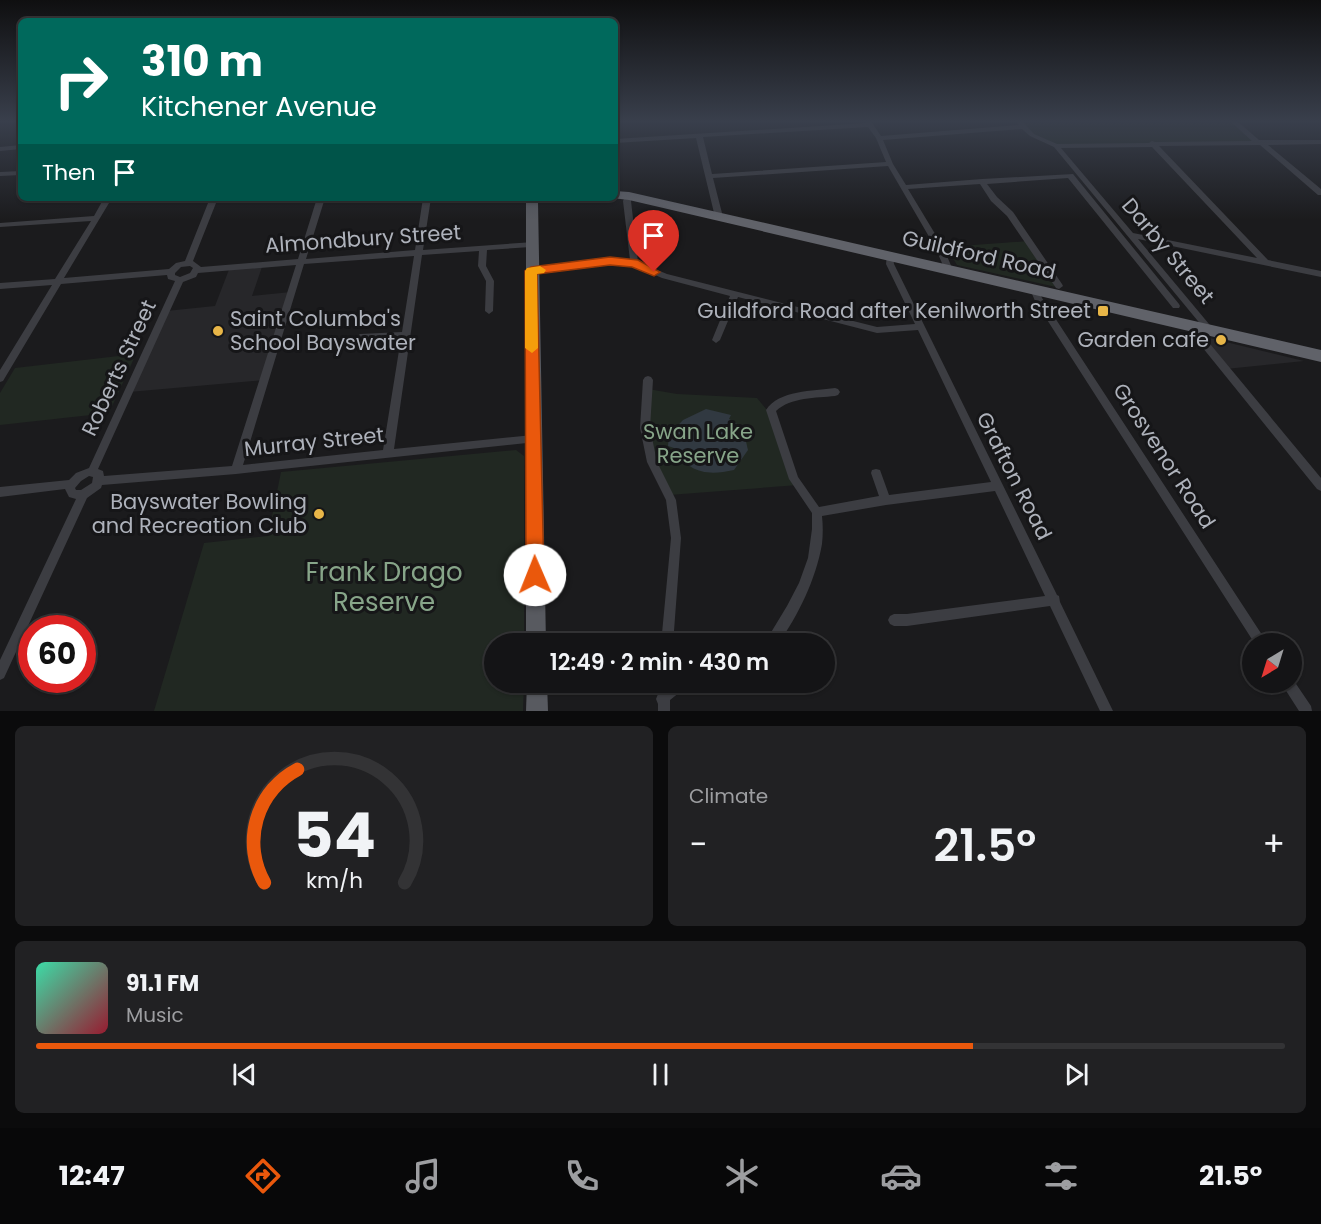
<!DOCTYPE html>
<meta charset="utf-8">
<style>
:root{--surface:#141416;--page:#212123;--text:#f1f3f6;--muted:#9d9ea1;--line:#333335;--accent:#ea580c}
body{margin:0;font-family:Poppins,sans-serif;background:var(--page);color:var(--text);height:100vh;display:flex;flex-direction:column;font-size:22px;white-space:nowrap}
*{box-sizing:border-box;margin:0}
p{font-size:20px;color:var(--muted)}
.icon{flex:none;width:33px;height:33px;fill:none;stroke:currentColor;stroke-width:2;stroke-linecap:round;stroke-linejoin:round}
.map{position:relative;height:711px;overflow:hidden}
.panel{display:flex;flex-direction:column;gap:15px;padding:15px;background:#0b0b0c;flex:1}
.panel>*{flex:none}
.banner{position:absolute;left:18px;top:18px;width:600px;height:183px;border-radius:9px;box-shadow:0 2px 4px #0004,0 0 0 2px var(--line);background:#00695c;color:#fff;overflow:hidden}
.needle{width:39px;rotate:218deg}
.fabs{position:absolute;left:1242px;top:633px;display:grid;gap:12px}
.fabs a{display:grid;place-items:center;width:60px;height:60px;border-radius:50%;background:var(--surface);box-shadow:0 2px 4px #0004,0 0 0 2px var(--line);font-size:30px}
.speed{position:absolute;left:18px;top:615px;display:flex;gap:12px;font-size:30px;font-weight:700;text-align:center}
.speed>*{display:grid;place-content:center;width:78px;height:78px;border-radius:50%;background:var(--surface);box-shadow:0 2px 4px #0004,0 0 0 2px var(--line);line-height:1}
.speed .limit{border:9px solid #d22;background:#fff;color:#111}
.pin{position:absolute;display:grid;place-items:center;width:51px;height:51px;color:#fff;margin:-62px -26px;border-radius:50% 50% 50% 0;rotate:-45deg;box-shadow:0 0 6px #0007}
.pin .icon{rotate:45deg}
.me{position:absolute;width:66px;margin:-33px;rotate:359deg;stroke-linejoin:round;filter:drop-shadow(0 0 4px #0008)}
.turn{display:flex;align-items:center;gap:21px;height:126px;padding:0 24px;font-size:27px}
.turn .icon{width:78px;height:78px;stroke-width:2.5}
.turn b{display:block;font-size:42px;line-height:51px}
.then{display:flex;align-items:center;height:57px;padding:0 24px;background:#0003;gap:12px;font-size:22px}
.big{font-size:45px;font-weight:600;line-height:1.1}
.panel .tile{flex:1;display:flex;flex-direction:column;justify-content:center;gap:9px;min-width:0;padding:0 21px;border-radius:9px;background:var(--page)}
.panel .dial{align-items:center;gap:0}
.dial svg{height:156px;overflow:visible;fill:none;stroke:var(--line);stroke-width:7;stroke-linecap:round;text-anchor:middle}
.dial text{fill:var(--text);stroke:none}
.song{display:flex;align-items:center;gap:18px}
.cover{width:72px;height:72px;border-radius:9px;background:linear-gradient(135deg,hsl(160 70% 55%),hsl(350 70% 35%))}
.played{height:6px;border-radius:3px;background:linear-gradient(90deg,var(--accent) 75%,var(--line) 75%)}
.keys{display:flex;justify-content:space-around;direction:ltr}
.heat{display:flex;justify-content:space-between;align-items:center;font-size:33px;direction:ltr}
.panel .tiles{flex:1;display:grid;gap:15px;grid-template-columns:1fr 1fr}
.tile:last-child{grid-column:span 2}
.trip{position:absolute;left:484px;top:633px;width:351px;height:60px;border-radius:30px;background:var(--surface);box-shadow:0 2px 4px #0004,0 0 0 2px var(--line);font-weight:600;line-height:60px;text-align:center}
.tabs{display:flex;height:96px;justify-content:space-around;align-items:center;background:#080809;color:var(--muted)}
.tabs .icon{width:42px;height:42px}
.tabs .selected{color:var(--accent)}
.tabs b{font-size:27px;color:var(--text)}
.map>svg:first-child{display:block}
.built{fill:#27272a}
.green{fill:#212822}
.water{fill:#313941}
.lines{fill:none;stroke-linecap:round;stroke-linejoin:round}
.minor{fill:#3c3d42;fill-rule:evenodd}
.primary{fill:#585a60;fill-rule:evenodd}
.trunk{fill:#606269;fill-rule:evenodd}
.route{fill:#ea580c;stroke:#983908;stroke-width:1.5}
.slow{fill:#f59e0b}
.poi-dot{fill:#e8b648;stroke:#161618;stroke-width:2}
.labels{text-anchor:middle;stroke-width:6;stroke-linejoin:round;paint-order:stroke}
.street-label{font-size:21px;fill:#aeb2bb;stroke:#161618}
.poi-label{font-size:21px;fill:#aeb2bb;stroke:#161618;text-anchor:end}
.park-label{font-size:21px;fill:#87a589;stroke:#161618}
.near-park-label{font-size:26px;fill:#87a589;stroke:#161618}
</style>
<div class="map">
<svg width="1321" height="711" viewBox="0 0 1321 711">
<rect width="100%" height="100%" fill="#1b1b1d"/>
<g class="built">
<path d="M263,264L252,296L291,292L264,380L129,392L166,311L215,306L230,267Z"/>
<path d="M1197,335L1304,361L1226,369Z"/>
</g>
<g class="green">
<path d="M1016,120H1232L1257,142L1056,146L1032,135Z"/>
<path d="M1029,241L1056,287L957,265L946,247Z"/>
<path d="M136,354L109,413L0,425V393L15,368Z"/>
<path d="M648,389L677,394L757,398L771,415L798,485L669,495L652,462L645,428Z"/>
<path d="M516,450L524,456V643L495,644V682L524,683L523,711H154L204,543L268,536L281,472Z"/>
</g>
<path class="water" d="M706,409L731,415L729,419C743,425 745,436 748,450L734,470C707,476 688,473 674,448L668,446L669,435L683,420Z"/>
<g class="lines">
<g class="minor">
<path d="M864,120H870L881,136L1019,125L1014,120H1021L1034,134L1057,144L1149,143L1152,141L1155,142L1252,141L1229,120H1236L1259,140H1321V144L1268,145L1321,189V195H1318L1260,145L1159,146L1268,260L1321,271V277L1138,239L1214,330L1213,332H1207L1054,147L1030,136L1022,129L883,140L893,164L906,185L982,179L1073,174L1179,304L1180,306L1179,308H1173L1068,178L987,184L997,197L1013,212L1062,284L1063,286L1059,289L1056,288L1007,216L991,201L980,184L908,189L943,247L953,270L949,273L945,270L935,247L888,166L713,178L723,217L719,219L715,217L696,138L615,143V139L866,123ZM868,127L876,138L886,162L712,174L703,137ZM1152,147L1257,258L1133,233L1061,148Z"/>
<path d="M21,145V149L0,151V147Z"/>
<path d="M21,171V175L0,176V172Z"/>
<path d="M626,194H629L633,196L631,201L638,262L667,274L877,327L915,324L886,264L887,255H893L894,264L1057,595L1059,596L1060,602L1113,711H1100L1050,606L907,626H894L890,624L888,620L890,616L894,614H907L1045,596L995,491L886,505L822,516C823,525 823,535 822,544C816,579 798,616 778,644H764L787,606L799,583L808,558L812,529V513L789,479L766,410C779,390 813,391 835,388L838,389L840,392L838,395L835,396C816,398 791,397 776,411L798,477L819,507L879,496L871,473L872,470L876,469L880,470L889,495L991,482L918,330L877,333L738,297L720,340L716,343L712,340L730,296L662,278L632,265L622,264L528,273L527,271L531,268L622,258L630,260L623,201Z"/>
<path d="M104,198H112L64,278L169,269L176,263L185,261L210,198H218L193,261L201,267L298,259L317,198H325L306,259L415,250L423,198H431L423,250L534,242L535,244L534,246L531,247L487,250L486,266L494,281L493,311L489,314L485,311L486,281L478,266L479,251L422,255L394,449L533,435L536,436L538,439L536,442L236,474L102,485L101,488L87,498L4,678L0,680V660L76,499L69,497L65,489L0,497V487L69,480L76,473L89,468L175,281L168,279L167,275L61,284L3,381L0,382V370L52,285L0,289V283L55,279L91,221L0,227V223L94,216ZM414,256L402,332L360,334L356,337L360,340L401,338L383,450L243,465L304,264ZM296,265L232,466L104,476L103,471L98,469L183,282L196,277L198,273ZM190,266L193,268L190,273L180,277L175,275V273L181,267ZM89,476L93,477L92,483L81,490H76L75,488L81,481Z"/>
<path d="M1034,286L1037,287L1042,298L1268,644H1255L1035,301L1030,289Z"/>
<path d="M1193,323L1196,324L1201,333L1321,478V491L1317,489L1194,337L1189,326Z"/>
<path d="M648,376L651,377L653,380L650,428L657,462L676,500L681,538L673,644H661L671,538L666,500L647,462L640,428L643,380L645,377Z"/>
<path d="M1292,678L1311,706L1312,711H1299L1283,686L1281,682H1292Z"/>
<path d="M658,682H670V684L673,682H692L690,686L685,688L670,700V711H658V704L656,699L658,694Z"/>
</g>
<g class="primary">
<path d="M522,198H535L538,202L546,644H526V203Z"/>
<path d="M527,682H547L548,711H526Z"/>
</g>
<path class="trunk" d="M615,191L629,192L1321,350V362L629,200L612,198H615Z"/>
</g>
<linearGradient id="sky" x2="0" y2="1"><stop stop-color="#0f0f10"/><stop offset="0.55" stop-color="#393f4c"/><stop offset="1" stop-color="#393f4c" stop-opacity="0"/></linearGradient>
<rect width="1321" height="220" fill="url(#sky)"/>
<path class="route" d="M610,257L638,260L660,272L654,276L632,267L610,265L537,274L544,575L541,581L535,583L529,581L526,575L525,271L531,267Z"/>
<path class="slow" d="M540,266L546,270L544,273L537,274L538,348L532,353L525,348V271L527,268Z"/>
<g class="poi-dot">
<rect x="1097" y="305" width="12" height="12" rx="3"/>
<circle cx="218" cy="331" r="6"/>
<circle cx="1221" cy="340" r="6"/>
<circle cx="319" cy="514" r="6"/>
</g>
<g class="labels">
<g class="street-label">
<text transform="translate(363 239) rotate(-4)" y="7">Almondbury Street</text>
<text transform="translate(1168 251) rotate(50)" y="7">Darby Street</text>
<text transform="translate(979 255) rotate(13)" y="7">Guildford Road</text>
<text transform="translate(119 368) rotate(-65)" y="7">Roberts Street</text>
<text transform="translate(314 442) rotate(-6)" y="7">Murray Street</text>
<text transform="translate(1164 456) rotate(57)" y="7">Grosvenor Road</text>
<text transform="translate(1014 476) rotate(63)" y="7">Grafton Road</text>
</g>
<g class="poi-label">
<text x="1091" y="318">Guildford Road after Kenilworth Street</text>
<text x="230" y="326" text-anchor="start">Saint Columba's<tspan x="230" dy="24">School Bayswater</tspan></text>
<text x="1209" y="347">Garden cafe</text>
<text x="307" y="509">Bayswater Bowling<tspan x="307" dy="24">and Recreation Club</tspan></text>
</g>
<g class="park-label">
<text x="698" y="439">Swan Lake<tspan x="698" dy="24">Reserve</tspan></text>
</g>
<g class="near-park-label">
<text x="384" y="581">Frank Drago<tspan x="384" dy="30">Reserve</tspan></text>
</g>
</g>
</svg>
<div class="fabs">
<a><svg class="needle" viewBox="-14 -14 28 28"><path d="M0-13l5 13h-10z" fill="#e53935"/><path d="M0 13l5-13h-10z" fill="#9d9ea1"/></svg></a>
</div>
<div class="speed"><div class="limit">60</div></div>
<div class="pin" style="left:654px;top:272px;background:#d93025"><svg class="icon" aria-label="arrive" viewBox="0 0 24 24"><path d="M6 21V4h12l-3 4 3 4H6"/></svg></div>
<svg class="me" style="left:535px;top:575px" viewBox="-20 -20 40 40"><circle r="19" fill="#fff"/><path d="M0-13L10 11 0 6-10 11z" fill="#ea580c"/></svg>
<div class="trip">12:49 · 2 min · 430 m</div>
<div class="banner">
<div class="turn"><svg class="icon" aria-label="right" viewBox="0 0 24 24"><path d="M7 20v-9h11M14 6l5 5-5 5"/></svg><div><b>310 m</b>Kitchener Avenue</div></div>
<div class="then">Then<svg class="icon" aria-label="arrive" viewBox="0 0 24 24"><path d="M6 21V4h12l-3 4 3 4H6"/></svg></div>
</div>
</div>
<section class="panel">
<div class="tiles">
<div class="tile dial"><svg viewBox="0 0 100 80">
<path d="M14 69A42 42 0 1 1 86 69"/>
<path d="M14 69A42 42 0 0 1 31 11" stroke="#ea580c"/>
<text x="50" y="56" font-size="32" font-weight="700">54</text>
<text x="50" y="72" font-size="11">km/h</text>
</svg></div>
<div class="tile"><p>Climate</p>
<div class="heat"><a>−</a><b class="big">21.5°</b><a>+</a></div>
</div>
<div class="tile">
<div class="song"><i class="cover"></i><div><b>91.1 FM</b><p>Music</p></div></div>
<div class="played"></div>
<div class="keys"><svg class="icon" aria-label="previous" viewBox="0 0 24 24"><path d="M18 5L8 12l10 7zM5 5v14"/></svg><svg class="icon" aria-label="pause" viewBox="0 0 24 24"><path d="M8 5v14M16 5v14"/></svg><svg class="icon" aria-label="next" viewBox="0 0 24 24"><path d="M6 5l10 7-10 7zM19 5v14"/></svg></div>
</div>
</div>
</section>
<nav class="tabs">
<b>12:47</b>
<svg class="icon selected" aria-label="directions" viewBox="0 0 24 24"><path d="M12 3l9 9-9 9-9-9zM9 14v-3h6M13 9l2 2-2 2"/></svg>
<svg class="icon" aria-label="music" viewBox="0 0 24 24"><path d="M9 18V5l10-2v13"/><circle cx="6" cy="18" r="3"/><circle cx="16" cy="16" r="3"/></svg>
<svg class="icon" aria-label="phone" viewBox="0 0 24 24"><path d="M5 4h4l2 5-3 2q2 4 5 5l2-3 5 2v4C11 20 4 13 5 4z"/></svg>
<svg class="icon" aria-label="climate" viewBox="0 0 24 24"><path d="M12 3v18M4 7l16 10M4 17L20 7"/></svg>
<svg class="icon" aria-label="car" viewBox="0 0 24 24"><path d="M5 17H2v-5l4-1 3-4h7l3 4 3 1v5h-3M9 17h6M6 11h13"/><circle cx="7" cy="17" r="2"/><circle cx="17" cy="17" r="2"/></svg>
<svg class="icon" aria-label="filters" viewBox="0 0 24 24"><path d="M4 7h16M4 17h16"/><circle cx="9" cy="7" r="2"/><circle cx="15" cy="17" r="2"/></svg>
<b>21.5°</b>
</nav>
